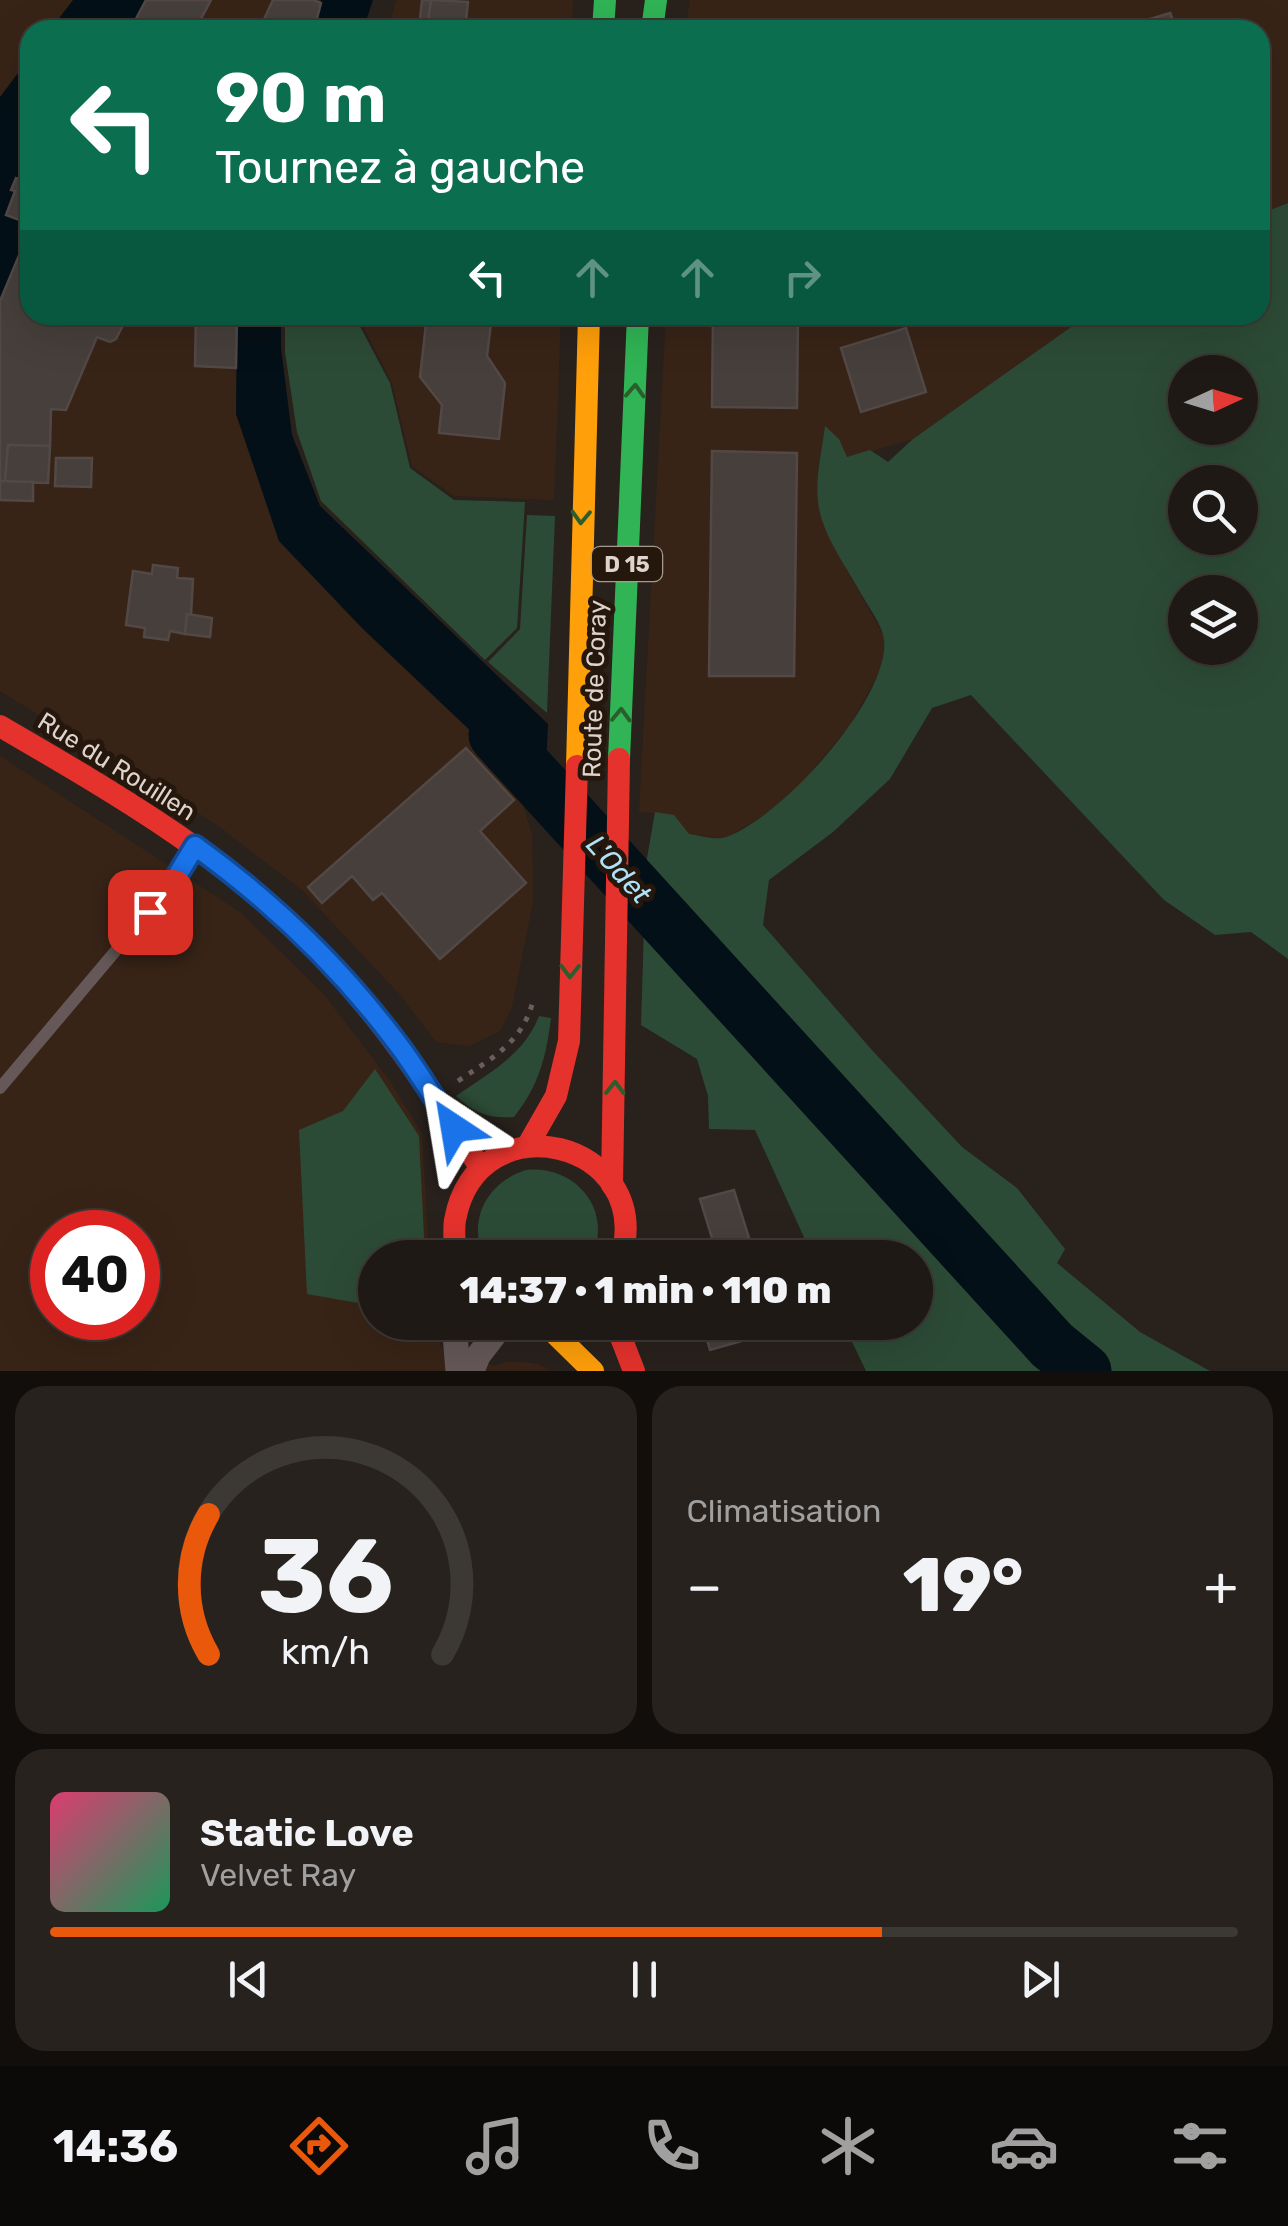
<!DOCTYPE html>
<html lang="fr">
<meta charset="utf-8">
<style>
:root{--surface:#1f1915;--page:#27221e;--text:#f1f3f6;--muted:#a1a0a0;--line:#3c3834;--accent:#ea580c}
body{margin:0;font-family:Rubik,sans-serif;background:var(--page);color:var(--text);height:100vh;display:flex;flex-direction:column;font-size:38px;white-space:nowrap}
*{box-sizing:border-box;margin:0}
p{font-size:32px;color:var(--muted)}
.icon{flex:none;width:55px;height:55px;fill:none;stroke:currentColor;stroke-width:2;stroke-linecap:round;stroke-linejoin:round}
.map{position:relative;height:1371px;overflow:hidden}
.sheet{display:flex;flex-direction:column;gap:15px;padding:15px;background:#110e0c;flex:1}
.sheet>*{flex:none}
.hud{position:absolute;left:20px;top:20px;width:1250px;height:305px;border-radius:30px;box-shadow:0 10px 40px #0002,0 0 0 2px var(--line);background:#0b6e4f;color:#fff;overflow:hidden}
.needle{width:65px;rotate:86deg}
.controls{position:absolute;left:1168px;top:355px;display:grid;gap:20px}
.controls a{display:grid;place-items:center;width:90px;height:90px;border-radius:50%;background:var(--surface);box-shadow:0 10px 40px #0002,0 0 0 2px var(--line);font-size:50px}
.speed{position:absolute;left:30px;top:1210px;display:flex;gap:20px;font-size:50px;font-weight:700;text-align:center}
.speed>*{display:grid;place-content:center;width:130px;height:130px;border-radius:50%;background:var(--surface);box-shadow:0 10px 40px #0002,0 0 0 2px var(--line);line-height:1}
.speed .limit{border:15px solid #d22;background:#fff;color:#111}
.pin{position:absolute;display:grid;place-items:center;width:85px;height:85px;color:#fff;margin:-42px;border-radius:20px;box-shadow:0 5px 15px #0006}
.me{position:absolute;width:110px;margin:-55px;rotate:327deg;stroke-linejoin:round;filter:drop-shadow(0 0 8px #0008)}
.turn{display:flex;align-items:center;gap:35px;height:210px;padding:0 30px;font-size:45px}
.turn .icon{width:130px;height:130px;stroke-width:2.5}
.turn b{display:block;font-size:70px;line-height:85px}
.lanes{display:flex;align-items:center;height:95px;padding:0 30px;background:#0003;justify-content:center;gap:50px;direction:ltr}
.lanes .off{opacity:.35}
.big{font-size:75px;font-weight:800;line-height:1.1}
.sheet .card{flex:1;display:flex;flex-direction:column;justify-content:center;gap:15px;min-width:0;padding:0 35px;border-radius:30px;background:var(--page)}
.sheet .dial{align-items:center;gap:0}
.dial svg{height:260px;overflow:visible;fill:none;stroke:var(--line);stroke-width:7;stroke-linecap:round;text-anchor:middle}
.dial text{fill:var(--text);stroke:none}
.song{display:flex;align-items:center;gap:30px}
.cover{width:120px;height:120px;border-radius:15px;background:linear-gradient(135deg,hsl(340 70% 55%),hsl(150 70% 35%))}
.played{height:10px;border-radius:5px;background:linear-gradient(90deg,var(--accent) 70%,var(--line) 70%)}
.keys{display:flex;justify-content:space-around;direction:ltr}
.heat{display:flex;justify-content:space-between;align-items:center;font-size:55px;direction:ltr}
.sheet .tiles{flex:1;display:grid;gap:15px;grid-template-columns:1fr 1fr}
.card:last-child{grid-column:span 2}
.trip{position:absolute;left:358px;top:1240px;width:575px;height:100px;border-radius:50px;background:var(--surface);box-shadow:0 10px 40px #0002,0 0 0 2px var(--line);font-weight:800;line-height:100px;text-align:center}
.tabs{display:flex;height:160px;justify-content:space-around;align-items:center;background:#0c0a08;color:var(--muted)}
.tabs .icon{width:70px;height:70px}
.tabs .active{color:var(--accent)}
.tabs b{font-size:45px;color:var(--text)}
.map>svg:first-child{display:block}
.built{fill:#382417;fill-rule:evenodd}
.green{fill:#2c4b36;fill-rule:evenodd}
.water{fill:#041017}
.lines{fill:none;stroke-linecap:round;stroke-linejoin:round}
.river{stroke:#041017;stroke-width:55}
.building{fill:#463f3b;stroke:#524947;stroke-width:2.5}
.path{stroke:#695d5d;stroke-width:5;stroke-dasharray:5 8;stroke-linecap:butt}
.lane{stroke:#665858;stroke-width:12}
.street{stroke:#665858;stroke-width:25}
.fast{stroke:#30b455;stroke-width:22}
.slow{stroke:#ff9f0a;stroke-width:22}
.jam{stroke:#e5322d;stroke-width:22}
.oneway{stroke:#2a5e2d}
.route-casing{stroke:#114b97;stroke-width:25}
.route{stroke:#1a73e8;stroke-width:18}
.labels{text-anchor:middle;stroke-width:10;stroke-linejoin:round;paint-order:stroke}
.shield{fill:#25170c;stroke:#a69b93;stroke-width:2.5}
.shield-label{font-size:22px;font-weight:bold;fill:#ded4cd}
.street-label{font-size:25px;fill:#ded4cd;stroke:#25170c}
.water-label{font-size:28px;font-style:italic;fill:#aee2fb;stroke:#25170c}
</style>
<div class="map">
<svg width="1288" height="1371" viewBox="0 0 1288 1371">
<rect width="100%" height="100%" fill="#29211c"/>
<g class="built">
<path d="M0,0H321L314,30H30V315H237L236,414L279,541L362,628L476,736L519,793L532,834L533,902L512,1007L500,1031L470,1046L436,1042L401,996L303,891L217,825L0,691Z"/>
<path d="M396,0H573L572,30H388Z"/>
<path d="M690,0H1288V203L1260,214V30H685Z"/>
<path d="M357,315H561L554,500L454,496L412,466L392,383Z"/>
<path d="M666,315H1088L913,439L847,458L839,439L825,427L818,470L837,552L885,638L881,669L849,727L799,786L769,812L724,839L688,834L673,815L639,812Z"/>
<path d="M0,756L240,912L323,993L390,1081L422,1134L429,1257L375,1258V1322L437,1323L441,1348L495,1366L505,1362H523L538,1364L551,1371H0ZM52,1232H138V1318H52Z"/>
</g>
<g class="green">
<path d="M1288,203V959L1251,932L1215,935L1164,900L971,695L932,708L890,779L833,832L769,880L763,925L871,1049L962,1147L1017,1188L1065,1249L1057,1263L1140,1332L1210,1371H866L843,1323L915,1322V1258L813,1257L755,1130L709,1129L708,1096L697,1059L641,1025L646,864L655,812L674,815L689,834C699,835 716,841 726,837C780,819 890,699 884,640C883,626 868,606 860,592C845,564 822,535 818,502C815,477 822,451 825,426L839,439L847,457L870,450L888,462L913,439L1088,315H1260V214ZM1240,372V428H1185V372ZM1240,482V538H1185V482ZM1240,592V648H1185V592Z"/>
<path d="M285,315H354L390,383L410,468L454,500L525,502L517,628L485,660L321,501L297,432L285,352Z"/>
<path d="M527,515L555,516L547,713L488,662L520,629Z"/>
<path d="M539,1016L551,1018C546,1058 539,1085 514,1117C489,1119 474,1113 456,1096C489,1073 524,1055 539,1016Z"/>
<path d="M375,1069L419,1136L425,1257L375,1258V1306L307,1294L299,1130L343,1111Z"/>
<path d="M526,1170C576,1165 613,1210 592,1257H484C467,1220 487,1182 526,1170Z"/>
</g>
<g class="water">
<path d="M73,0H146L130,30H50Z"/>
<path d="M321,0H373L363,30H314Z"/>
<path d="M30,57V158L21,180L16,178L11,189L15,191L6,214L30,225V229L0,301V97Z"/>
<path d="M237,315H281V348L292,435L320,506L548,724L543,824L476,736L362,628L279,541L236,414Z"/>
</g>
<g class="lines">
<path class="river" d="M496,735L1052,1345L1084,1371"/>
</g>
<g class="building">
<path d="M146,0H211L195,30H130Z"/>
<path d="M273,0H313L321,3L314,30H259Z"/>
<path d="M422,0H431L427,30L419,28Z"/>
<path d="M431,0L468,2L465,30H427Z"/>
<path d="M1170,12L1176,30H1114L1170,13Z"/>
<path d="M30,158V224L6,215L15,191L11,190L16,178L21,180Z"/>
<path d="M30,229V315H128L116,339L110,342L97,337L66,410L51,409L50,446L8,445L5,482L0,481V301Z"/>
<path d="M196,315H237L236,368L195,366Z"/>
<path d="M402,315H492L487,356L505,383L499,439L439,433L442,405L420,377L426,324L402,321Z"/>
<path d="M713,315H798L797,408L712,407Z"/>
<path d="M906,328L926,392L861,412L841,348Z"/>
<path d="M8,445L50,446L48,483L5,482Z"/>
<path d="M712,451L797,453L794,676H709Z"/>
<path d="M56,458H92L91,487L55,486Z"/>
<path d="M0,481L33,482V501L0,500Z"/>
<path d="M153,565L178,568L177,578L193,579L191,615L187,614L185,634L170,631L168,640L144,637L145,628L126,625L133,571L152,574Z"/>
<path d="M187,614L212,618L210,637L185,634Z"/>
<path d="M466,748L514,800L480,831L526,883L440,959L382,893L373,900L352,876L322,903L308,887Z"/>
<path d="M734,1190L749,1238L715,1248L700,1199Z"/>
<path d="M702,1322H737L742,1341L710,1350Z"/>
</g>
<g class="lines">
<path class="path" d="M458,1081C492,1058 522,1043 533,1001"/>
<path class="lane" d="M0,1088L172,884L193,848"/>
<g class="street">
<path d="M454,1322L458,1371"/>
<path d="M472,1371L478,1356L504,1322"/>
</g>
<g class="fast">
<path d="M603,30L605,0"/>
<path d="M652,30L656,0"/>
<path d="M619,759L638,315"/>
</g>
<g class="slow">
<path d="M577,766L589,315"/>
<path d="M543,1322L593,1371"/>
</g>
<g class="jam">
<path d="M0,726C115,793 235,862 326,960C386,1023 432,1095 480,1167"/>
<path d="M528,1145L556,1096L569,1041L577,766"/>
<path d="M612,1185L619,759"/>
<path d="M456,1258C455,1246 453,1232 455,1220C478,1097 656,1141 621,1258"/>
<path d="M615,1322L634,1371"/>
</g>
</g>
<defs><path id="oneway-chevron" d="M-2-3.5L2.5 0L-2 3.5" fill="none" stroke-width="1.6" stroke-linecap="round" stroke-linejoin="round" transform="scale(2.5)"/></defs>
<g class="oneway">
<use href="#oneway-chevron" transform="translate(635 391) rotate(-87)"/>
<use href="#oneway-chevron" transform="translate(581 517) rotate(92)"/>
<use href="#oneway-chevron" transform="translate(621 715) rotate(-88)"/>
<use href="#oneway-chevron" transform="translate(570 971) rotate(91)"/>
<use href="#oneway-chevron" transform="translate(615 1088) rotate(-89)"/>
</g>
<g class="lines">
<g class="route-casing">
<path id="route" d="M150,912L172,884L195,846C270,900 338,965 394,1039C416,1067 434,1099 454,1128"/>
</g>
<use href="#route" class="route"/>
</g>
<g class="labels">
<rect class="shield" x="592" y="547" width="70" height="34" rx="8"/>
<g class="shield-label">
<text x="627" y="572">D 15</text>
</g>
<g class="street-label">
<text transform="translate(594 689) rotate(-88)" y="9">Route de Coray</text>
<text transform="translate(117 766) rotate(32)" y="9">Rue du Rouillen</text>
</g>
<g class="water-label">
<text transform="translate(619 869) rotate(48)" y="10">L'Odet</text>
</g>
</g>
</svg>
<div class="controls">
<a><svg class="needle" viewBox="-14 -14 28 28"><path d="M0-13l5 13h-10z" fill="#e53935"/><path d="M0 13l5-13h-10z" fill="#a1a0a0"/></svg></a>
<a><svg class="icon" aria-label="search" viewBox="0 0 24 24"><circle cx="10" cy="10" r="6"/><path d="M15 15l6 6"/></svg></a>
<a><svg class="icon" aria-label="layers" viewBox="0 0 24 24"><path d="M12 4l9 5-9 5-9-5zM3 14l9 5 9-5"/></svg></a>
</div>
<div class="speed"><div class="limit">40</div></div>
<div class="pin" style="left:150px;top:912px;background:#d93025"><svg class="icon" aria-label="arrive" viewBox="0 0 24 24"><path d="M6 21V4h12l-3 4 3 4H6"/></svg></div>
<svg class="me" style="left:454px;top:1128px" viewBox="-20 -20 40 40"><path d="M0-17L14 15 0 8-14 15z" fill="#1a73e8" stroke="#fff" stroke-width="4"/></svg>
<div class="trip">14:37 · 1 min · 110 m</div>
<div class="hud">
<div class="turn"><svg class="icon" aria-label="left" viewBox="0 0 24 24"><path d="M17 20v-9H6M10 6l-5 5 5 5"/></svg><div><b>90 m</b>Tournez à gauche</div></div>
<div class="lanes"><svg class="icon" aria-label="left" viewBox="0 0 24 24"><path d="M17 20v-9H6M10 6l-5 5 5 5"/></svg><svg class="icon off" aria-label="ahead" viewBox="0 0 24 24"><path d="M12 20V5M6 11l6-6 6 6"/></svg><svg class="icon off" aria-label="ahead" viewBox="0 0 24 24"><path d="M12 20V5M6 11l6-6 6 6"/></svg><svg class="icon off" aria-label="right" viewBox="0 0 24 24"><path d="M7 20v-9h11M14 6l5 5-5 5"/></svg></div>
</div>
</div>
<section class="sheet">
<div class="tiles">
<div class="card dial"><svg viewBox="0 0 100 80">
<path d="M14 69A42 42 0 1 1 86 69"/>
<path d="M14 69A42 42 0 0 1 14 26" stroke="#ea580c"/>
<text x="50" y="56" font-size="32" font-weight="700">36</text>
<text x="50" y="72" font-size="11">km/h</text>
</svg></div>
<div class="card"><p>Climatisation</p>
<div class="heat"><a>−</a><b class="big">19°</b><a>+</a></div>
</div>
<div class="card">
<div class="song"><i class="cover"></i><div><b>Static Love</b><p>Velvet Ray</p></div></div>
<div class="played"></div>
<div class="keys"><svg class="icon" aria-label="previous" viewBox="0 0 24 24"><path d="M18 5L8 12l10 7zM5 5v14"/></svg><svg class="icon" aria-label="pause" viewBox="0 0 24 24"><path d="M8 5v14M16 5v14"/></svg><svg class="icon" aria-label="next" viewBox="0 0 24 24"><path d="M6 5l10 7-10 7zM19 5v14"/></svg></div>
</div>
</div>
</section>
<nav class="tabs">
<b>14:36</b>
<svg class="icon active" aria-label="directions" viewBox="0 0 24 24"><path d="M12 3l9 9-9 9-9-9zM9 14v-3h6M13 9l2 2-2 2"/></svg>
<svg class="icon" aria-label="music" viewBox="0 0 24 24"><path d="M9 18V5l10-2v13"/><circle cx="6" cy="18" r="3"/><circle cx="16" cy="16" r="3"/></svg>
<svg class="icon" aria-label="phone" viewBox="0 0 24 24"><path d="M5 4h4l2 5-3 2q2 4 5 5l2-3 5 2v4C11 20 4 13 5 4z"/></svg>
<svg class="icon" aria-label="climate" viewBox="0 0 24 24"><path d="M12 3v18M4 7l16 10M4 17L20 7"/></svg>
<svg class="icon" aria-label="car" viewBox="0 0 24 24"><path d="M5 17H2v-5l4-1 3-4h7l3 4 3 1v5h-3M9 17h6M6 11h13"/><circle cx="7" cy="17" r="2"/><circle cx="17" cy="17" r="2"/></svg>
<svg class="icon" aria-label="filters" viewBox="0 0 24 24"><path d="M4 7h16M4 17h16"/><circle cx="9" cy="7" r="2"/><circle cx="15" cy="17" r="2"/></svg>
</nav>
